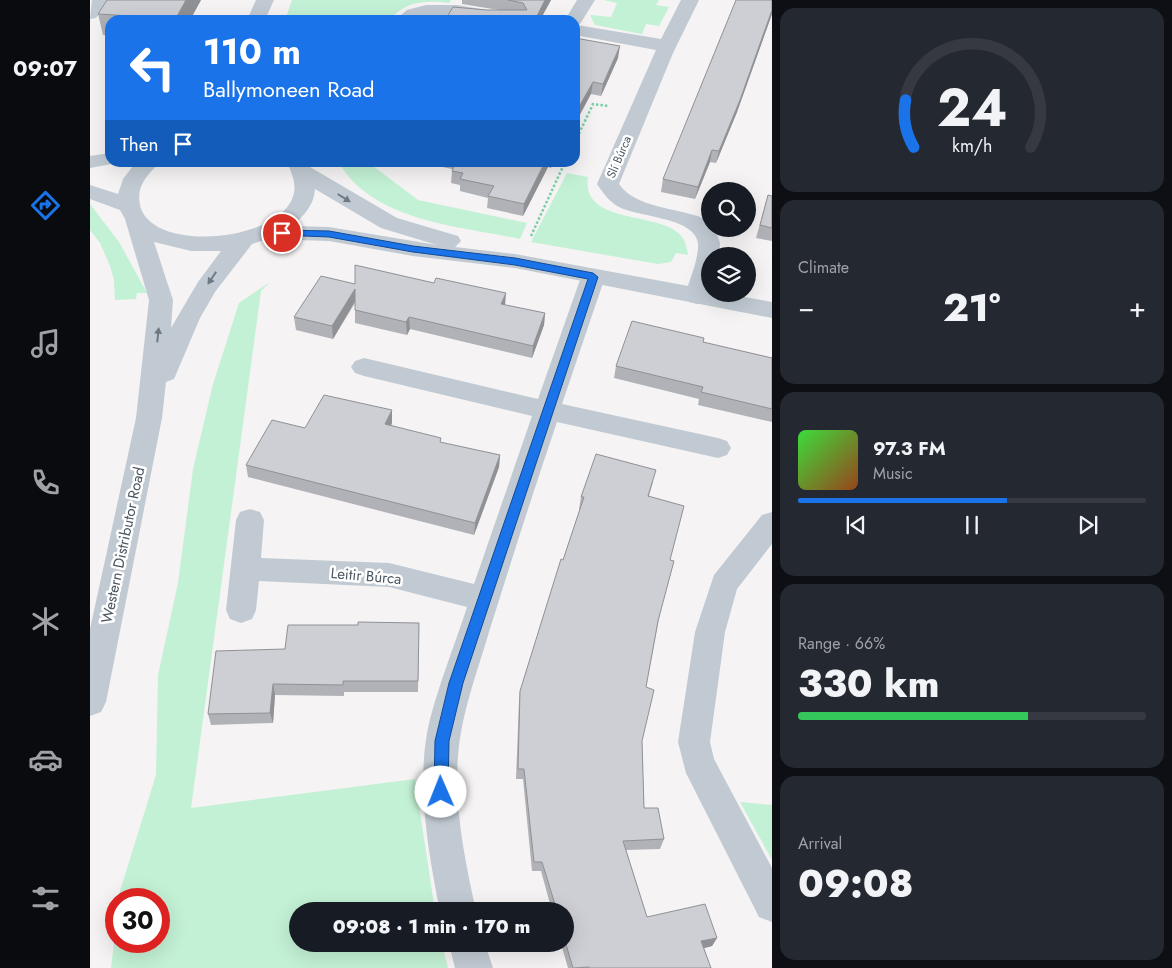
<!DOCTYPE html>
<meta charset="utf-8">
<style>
:root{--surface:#171b24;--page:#242831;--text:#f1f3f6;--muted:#9ea1a6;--line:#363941;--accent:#1a73e8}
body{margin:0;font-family:Jost,sans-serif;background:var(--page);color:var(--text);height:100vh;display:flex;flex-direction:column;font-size:19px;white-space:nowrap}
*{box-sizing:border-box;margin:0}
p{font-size:16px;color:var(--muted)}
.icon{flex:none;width:28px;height:28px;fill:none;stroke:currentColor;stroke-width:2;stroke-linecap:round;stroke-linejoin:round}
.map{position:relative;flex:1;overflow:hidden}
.sheet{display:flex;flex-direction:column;gap:8px;padding:8px;background:#0d0f14;width:400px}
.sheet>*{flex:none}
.banner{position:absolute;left:15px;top:15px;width:475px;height:152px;border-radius:15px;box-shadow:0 5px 20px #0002;background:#1a73e8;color:#fff;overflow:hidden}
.buttons{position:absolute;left:611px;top:182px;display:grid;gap:10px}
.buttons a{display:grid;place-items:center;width:55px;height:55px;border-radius:50%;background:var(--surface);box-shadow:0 5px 20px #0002;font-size:25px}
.speed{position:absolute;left:15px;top:888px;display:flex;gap:10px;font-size:25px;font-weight:700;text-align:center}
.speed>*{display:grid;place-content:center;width:65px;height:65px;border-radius:50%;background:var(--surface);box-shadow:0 5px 20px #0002;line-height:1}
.speed .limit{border:8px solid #d22;background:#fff;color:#111}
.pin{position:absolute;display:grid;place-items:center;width:42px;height:42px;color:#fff;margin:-21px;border:2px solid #fff;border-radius:50%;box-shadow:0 1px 5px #0007}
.me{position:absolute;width:55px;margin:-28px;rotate:359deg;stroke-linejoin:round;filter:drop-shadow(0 0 4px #0008)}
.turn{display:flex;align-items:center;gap:18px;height:105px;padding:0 15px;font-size:22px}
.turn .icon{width:65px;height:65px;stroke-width:2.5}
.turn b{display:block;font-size:35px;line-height:42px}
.then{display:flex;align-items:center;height:48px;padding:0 15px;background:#0003;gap:10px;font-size:19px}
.big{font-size:38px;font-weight:800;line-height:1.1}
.sheet .tile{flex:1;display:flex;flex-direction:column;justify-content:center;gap:8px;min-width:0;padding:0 18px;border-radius:15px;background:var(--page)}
.sheet .dial{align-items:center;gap:0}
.dial svg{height:130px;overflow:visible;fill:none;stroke:var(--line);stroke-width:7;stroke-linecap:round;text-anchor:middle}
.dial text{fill:var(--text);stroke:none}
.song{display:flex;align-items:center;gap:15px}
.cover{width:60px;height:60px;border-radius:8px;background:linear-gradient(135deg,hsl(120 70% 55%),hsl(20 70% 35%))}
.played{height:5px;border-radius:2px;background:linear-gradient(90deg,var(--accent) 60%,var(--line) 60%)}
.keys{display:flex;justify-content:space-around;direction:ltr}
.heat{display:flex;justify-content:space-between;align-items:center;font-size:28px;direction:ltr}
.charge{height:8px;border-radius:4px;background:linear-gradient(90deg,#34c759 66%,var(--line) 0)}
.trip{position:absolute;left:199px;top:902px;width:285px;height:50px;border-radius:25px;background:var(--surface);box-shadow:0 5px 20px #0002;font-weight:800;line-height:50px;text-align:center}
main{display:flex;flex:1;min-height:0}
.menu{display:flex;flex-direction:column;width:90px;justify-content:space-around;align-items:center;background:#090b0e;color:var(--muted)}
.menu .icon{width:35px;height:35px}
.menu .on{color:var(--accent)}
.menu b{font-size:22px;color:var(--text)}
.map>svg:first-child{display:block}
.green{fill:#c3f1d5}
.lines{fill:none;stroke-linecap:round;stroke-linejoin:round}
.path{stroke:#7ad0a6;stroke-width:2.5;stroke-dasharray:2.5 2;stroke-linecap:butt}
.minor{fill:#c1cad2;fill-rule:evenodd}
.tertiary{fill:#c1cad2;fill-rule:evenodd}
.wall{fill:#b0b2b7}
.shaded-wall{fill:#909195}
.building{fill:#cdcfd5;stroke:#909195}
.oneway{fill:#6e7983}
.route{fill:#1a73e8;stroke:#114b97}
.labels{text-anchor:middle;stroke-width:5;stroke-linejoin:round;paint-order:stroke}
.far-street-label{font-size:12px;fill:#4a5661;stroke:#fff}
.street-label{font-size:15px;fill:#4a5661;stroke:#fff}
</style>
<main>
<nav class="menu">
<b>09:07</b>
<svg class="icon on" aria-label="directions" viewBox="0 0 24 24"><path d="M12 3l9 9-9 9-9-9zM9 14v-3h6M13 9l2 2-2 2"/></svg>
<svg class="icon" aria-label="music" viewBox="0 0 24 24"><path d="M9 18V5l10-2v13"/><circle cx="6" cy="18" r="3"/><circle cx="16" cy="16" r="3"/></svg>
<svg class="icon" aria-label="phone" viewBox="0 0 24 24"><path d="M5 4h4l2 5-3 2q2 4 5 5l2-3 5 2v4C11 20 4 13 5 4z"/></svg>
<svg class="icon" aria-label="climate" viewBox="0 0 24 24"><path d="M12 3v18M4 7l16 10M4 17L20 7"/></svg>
<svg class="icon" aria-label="car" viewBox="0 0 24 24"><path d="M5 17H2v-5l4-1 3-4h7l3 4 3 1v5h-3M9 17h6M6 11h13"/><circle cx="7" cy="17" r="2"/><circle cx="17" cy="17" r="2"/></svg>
<svg class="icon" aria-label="filters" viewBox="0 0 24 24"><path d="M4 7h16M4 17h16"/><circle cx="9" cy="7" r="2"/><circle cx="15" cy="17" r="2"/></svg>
</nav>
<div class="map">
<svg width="682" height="968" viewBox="0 0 682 968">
<rect width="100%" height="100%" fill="#f5f3f3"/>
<g class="green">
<path d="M202,0H361L359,3C337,0 314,1 300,20H195Z"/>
<path d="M514,0H569L566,5L579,7L569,26L556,24L552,34L505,25L500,15L521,17L527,3Z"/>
<path d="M249,163H279L328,200L437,223L430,239C370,226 284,222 249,163Z"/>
<path d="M477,173L498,177C490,228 579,209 594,240C596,244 597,250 598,255L586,253L581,262L568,264L441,242Z"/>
<path d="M0,204L29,242L57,293H47L46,299L25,300L24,280L20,266L10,243L0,230Z"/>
<path d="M180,282L171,291L101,808L325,779L345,911H208V944H352L358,968H21L26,926V941H69V899H29L30,891L66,775L68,675L88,583L103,469L123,384L149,303Z"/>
<path d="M650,802L682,805V860Z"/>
</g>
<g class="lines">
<g class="path">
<path d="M485,142L503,104L518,106"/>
<path d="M441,236L475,162"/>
</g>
<g class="minor">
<path d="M2,0H20L6,18L0,19Z"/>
<path d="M487,0H505L490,24L487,25L571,39L591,0H609L583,53L529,184C545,208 588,208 613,218L620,223V229H625L630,243L629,256H620V291L615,302L607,304L599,302L595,296C599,280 609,260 608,243C605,218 551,217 531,208C520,203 514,194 507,184L566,50L485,35V20H475Z"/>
<path d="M336,5H367L432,16L435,20H397L351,15L336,16L326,20H305L317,10Z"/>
<path d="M503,269L511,272L515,277L472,404L628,438L637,441L641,448L637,455L628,458L467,422C443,492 421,562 399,632C387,673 371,714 368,757C364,808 375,861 386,911H350C338,852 325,778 340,719C350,681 365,644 377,607L299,587L169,581L166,610L162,619L151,623L140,619L136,610L146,520L150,512L160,509L170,512L174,520L171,558L299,563L384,584L442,416L274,376L265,373L261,367L265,361L274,358L448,399L491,277L495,272Z"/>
<path d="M682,512V544L647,589L635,632L620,742L624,759L682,868V922L669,917L596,773L588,742L605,632L624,575L672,515Z"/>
<path d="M359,944H395L403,968H365Z"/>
</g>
<g class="tertiary">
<path d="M166,0H184L175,20H157Z"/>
<path d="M20,153V162L27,163L0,168V156Z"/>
<path d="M46,162H69C62,172 53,178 50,190C37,255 183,246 202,199C208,186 202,174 197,162H218L220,167L307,218L368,236L371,241L365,247L425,254L620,290V294H638L682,302V318L425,268L323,256L239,241L177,239L162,244L125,292L110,318L84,379L76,382L72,418L16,702L11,712L0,716V629L46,418L59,300L35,219L30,210L0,199V185L28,194L33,179ZM225,189L291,228L347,245L239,227L202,226C214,216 224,205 225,189ZM64,242L101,251H131L108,282L81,328L83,300Z"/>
</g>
</g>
<g class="wall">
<path d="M111,0L100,20H20V36L13,35L8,14Z"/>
<path d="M372,0H461L450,20H355L397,10H409L372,4Z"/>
<path d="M682,0V14L647,112L626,163L620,162L605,199L571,192L573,179Z"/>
<path d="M485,38L528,58L511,96L501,94Z"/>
<path d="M328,162H464L461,168L458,167L433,216L397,208L398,198L370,191V185L361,183L362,171V169Z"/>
<path d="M678,195L682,196V241L666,238Z"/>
<path d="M265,284L415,305L455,313L454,325L442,358L320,329L317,335L265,323V303L243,339L206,330L204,317Z"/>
<path d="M613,342L682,358V422L608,405L609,399L524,378L526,366Z"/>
<path d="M302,410V423L301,425L351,443L410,455L409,467L384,535L158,477L156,465L215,428Z"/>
<path d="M563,482L559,496L580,560L556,687L552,741L554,808L574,839L570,849L536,850L557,917L627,938L622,946L614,948L621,968H478L471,944H475V911H462L451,871H442L433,779H426L429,701L430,691L490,509H489L491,497Z"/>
<path d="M329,623L328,692H254V696L185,695L183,723L121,725L118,714L195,649L268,625Z"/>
</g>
<g class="shaded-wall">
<path d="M96,0H111L100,20H85Z"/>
<path d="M455,0H461L450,20H445Z"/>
<path d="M682,10V14L647,112L626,163L629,151Z"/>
<path d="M530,46L528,58L511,96L513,84Z"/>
<path d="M503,82L501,94L485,124V114Z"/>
<path d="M622,150L620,162L605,199L608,187Z"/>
<path d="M455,162H458V167L433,216L434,204Z"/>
<path d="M265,289V301L243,339L242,326Z"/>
<path d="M416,293L415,306L411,304Z"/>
<path d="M455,313L454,325L442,358L443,346Z"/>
<path d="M319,317L320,329L317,335L316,322Z"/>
<path d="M302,410V423L296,436L295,424Z"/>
<path d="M410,455L409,467L384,535L385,523Z"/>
<path d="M183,684L185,695L183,723L180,713Z"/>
<path d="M627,938L622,946L607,950L611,941Z"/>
</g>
<g class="building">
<path d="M17,0H96L85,20H39L41,16L8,14Z"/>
<path d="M418,0H455L445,20H355L363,7L397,10H437L433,3Z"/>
<path d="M646,0H682V10L650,100L629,151L622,150L608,187L573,179Z"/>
<path d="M485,38L530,46L513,84L503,82L485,114Z"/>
<path d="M366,162H455L434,204L398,196L404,186L370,179L373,173L362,171Z"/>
<path d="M678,195L682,196V228L670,225Z"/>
<path d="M265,265L344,283L346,278L416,293L411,304L455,313L443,346L319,317L316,322L265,310V289L242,326L204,317L231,276L265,284Z"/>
<path d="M542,321L614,338L613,342L682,358V409L611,392L613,387L526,366Z"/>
<path d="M234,395L302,410L295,424L351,438L350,442L410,455L385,523L156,465L182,420L215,428Z"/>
<path d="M506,454L566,470L558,496L594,506L580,560L584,561L568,621L556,687L564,690L552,741L554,808H568L574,839L533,841L557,917L615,904L627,938L611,941L621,968H500L499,967L483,968L475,941V911H467L452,862H444L434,769H428L430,691L471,559L473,560L494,497H491Z"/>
<path d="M268,622L329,623L328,681H253V685L183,684L180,713L118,714L126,651L195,649L198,625H268Z"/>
</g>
<defs><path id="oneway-solid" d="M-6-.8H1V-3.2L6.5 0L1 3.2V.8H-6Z" transform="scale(1.25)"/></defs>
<g class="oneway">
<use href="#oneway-solid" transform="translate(254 198) rotate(32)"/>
<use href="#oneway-solid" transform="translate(122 278) rotate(124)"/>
<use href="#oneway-solid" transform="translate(68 335) rotate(-84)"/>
</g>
<path class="route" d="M192,230L239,231L323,246L425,258L503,273L508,277L373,683L359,741L358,792L356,797L351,799L346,797L344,792L345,741L359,683L498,279L425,265L323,252L239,237L189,235V231Z"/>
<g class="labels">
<g class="far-street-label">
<text transform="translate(529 157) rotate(-67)" y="4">Slí Búrca</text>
</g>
<g class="street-label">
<text transform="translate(33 545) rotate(-78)" y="5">Western Distributor Road</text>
<text transform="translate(276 576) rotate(5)" y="5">Leitir Búrca</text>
</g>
</g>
</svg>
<div class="buttons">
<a><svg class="icon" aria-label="search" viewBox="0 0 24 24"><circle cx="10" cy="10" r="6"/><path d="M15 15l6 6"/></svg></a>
<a><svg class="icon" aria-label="layers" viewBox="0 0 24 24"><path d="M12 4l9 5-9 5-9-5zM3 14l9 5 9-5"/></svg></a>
</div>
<div class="speed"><div class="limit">30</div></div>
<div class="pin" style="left:192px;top:233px;background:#d93025"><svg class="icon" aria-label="arrive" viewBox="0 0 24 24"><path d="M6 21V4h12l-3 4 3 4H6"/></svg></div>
<svg class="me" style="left:351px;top:792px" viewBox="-20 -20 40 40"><circle r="19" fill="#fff"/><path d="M0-13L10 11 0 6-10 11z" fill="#1a73e8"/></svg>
<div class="trip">09:08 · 1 min · 170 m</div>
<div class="banner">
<div class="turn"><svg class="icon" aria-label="left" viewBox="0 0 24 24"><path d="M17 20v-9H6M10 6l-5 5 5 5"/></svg><div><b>110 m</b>Ballymoneen Road</div></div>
<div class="then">Then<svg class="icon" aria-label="arrive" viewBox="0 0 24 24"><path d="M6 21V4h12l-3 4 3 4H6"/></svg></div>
</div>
</div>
<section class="sheet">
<div class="tile dial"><svg viewBox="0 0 100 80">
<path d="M14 69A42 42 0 1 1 86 69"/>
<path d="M14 69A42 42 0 0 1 9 40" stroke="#1a73e8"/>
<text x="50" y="56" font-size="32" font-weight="700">24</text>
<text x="50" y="72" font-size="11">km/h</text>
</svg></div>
<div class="tile"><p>Climate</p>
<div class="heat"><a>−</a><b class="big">21°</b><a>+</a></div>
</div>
<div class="tile">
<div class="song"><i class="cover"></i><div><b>97.3 FM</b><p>Music</p></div></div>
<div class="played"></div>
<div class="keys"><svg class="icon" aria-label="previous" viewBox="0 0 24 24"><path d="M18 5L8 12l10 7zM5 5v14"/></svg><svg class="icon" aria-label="pause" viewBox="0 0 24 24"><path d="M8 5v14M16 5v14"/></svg><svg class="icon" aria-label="next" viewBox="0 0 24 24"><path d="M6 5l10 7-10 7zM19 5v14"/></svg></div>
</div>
<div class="tile"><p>Range · 66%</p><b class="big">330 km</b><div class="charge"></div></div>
<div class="tile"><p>Arrival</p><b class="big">09:08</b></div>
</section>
</main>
